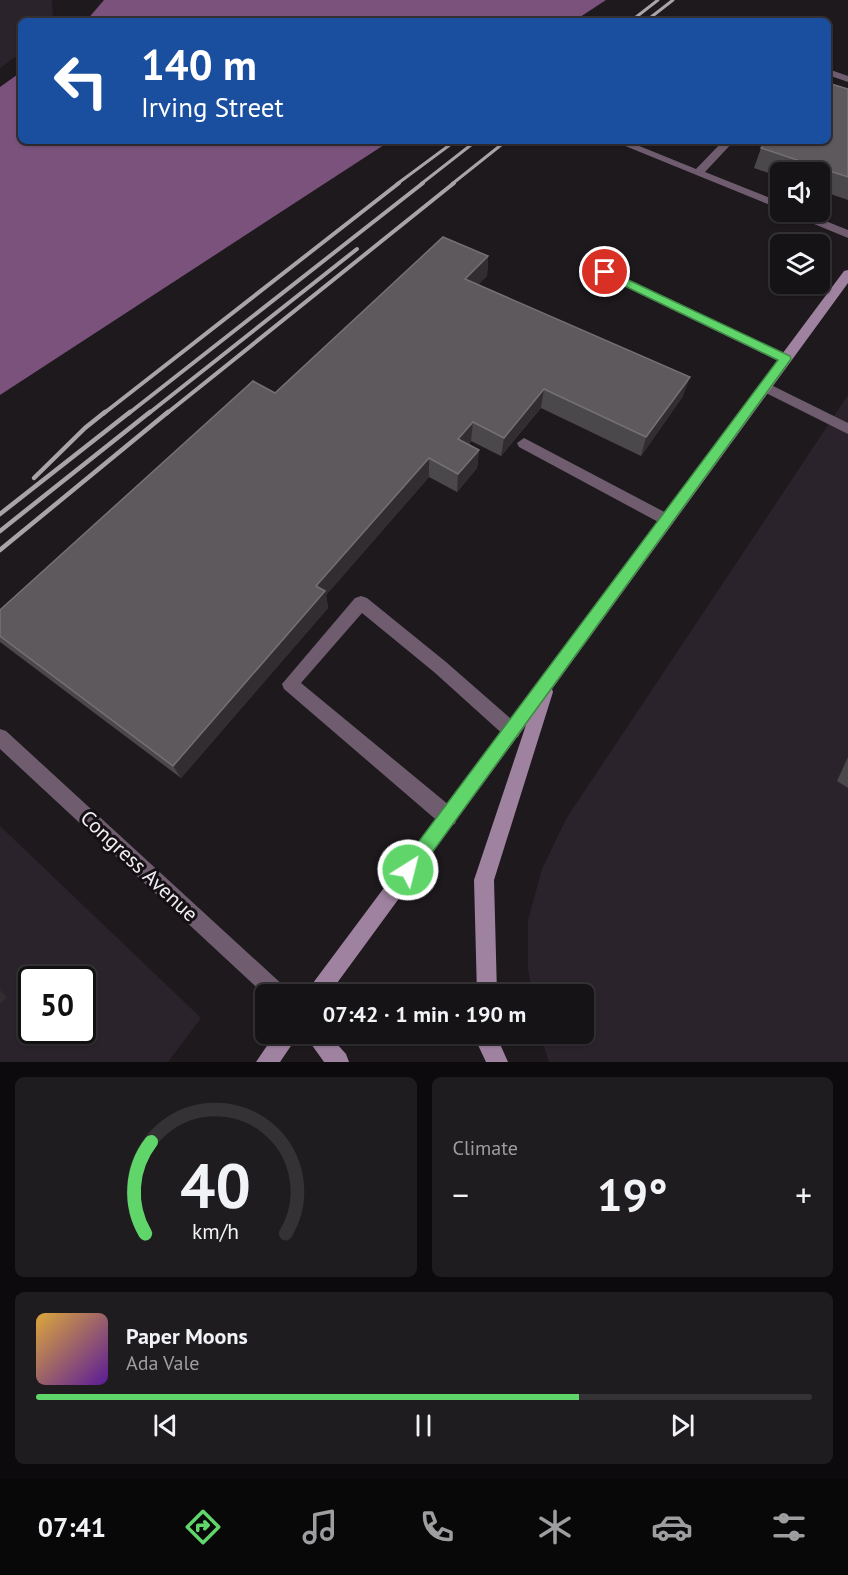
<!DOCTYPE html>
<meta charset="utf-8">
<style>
:root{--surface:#161316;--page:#1f1c1f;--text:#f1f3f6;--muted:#9e9ea1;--line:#353235;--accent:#60d56a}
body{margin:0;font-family:"PT Sans",sans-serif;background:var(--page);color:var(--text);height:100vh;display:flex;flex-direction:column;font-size:22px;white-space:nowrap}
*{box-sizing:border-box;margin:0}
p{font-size:20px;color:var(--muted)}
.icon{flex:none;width:33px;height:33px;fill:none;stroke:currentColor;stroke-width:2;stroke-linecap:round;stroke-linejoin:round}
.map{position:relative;height:1062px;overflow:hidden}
.side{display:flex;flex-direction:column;gap:15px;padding:15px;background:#0c0a0c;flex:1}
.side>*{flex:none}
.hud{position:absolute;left:18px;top:18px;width:813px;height:126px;border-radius:9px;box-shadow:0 2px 4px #0004,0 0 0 2px var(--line);background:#1a4fa0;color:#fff;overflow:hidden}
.fabs{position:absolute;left:770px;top:162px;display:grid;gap:12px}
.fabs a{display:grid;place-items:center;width:60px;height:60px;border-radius:9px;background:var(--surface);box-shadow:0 2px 4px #0004,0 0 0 2px var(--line);font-size:30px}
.speed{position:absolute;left:18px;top:966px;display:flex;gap:12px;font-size:30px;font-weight:700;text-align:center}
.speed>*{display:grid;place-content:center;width:78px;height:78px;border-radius:50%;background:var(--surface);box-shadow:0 2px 4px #0004,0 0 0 2px var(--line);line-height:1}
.speed .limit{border:3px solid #111;border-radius:9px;background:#fff;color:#111}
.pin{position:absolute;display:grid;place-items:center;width:51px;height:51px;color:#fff;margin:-26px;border:3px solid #fff;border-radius:50%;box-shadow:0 2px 6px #0007}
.me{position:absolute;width:66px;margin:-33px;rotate:36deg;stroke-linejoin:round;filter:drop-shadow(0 0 4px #0008)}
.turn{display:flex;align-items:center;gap:21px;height:126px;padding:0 24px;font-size:27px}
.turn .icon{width:78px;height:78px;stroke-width:2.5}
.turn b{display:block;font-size:42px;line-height:51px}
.big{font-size:45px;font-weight:700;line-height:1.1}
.side .widget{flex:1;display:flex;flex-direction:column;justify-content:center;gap:9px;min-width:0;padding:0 21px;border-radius:9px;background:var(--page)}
.side .dial{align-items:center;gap:0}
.dial svg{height:156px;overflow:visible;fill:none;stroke:var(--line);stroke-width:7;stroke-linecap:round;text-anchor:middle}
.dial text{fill:var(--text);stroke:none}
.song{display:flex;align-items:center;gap:18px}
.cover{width:72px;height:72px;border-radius:9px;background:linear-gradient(135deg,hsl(40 70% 55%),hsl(270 70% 35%))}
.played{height:6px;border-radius:3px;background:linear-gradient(90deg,var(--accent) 70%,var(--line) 70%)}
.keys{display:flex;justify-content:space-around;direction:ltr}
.heat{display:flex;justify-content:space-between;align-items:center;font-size:33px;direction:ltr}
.side .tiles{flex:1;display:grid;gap:15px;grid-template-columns:1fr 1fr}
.widget:last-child{grid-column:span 2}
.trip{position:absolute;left:255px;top:984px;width:339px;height:60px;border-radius:9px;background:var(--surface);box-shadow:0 2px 4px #0004,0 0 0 2px var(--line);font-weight:700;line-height:60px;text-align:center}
.dock{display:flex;height:96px;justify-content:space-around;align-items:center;background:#090809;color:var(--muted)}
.dock .icon{width:42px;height:42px}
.dock .current{color:var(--accent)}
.dock b{font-size:27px;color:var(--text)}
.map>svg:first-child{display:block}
.built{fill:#2b232b;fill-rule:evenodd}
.water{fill:#7a527c}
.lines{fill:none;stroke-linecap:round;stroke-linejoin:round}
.service{fill:#6f5d6f;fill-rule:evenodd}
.minor{fill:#6f5d6f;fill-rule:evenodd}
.secondary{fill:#9f82a0;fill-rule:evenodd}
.rail-far2{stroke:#a8a5a8;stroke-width:3}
.rail-far1{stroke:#a8a5a8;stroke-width:4}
.rail{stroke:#a8a5a8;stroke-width:4.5}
.wall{fill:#4b484b}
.shaded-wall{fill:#312d31}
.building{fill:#5d595d;stroke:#747174;stroke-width:1.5}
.route{fill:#60d56a;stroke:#3e8a45;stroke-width:1.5}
.labels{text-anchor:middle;stroke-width:6;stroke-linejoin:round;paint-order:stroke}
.near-street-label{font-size:21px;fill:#f1eef1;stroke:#141014}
</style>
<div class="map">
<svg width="848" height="1062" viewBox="0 0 848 1062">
<rect width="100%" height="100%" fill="#1d191d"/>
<g class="built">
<path d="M0,0H52L53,21H21V53L0,68Z"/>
<path d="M848,395V1062H549L540,1034H584V994H533L528,969V920L542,869L566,819Z"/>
<path d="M0,826L201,1018L168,1062H0ZM32,980H82V1030H32Z"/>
</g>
<g class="water">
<path d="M104,0H606L574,21H86Z"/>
<path d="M21,72V141H390L0,395V87Z"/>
</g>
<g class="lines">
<g class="service">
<path d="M828,69L848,76V82L828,75Z"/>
<path d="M613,141H627L696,169L723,141H734L705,172L780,202V209Z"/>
<path d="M789,212H803L848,230V238L790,214Z"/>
<path d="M524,438L672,516L674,520L672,524H662L519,447L517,443Z"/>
<path d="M361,596L367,598L446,662L518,725L521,731L518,737L512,739L506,737L434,672L362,613L301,683L455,810L457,817L455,824L448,826L441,824L284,689L282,684L355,598Z"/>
</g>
<g class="minor">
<path d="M586,259L790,356L791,359L790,362H780L582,266L580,263Z"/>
<path d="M765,382L848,423V434L760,390L758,387Z"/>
<path d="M0,729L6,731L285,987L288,994H266V996L0,749Z"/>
</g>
<g class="secondary">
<path d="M848,270V283L552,689L553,692L494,880L497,994H477L474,880L526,725L329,994H307L310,987L844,271Z"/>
<path d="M275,1034H299L280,1062H256Z"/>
<path d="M304,1034H328L346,1054L349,1062H324Z"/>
<path d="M478,1034H499L500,1044L508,1062H486L478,1045Z"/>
</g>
<g class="rail-far2">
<path d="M631,21L658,0"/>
<path d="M646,21L673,0"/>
<path d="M397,184L455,141"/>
<path d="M421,184L476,141"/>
<path d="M452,184L506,141"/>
</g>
<g class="rail-far1">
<path d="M103,414L399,183"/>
<path d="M128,414L423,183"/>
<path d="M148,414L357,249"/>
<path d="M166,414L454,183"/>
</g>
<g class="rail">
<path d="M34,478L85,428L105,412"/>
<path d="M0,514L130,412"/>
<path d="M0,531L150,412"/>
<path d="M0,550L168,412"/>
</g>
</g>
<g class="wall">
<path d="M848,89V200L819,190V172H780V177L754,168L761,148Z"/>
<path d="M488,256L487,276L478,284L683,396L641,456L541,408L501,456L471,441L469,444L479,450L477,468L457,492L429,477L326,595L328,608L181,778L0,642V610L275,393Z"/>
<path d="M848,757V788L837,781Z"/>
</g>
<g class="shaded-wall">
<path d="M488,256L487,276L465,298V279Z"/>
<path d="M690,377L683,396L641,456L646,437Z"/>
<path d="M544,389L541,408L501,456L504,438Z"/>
<path d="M473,422L471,441L457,457L458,439Z"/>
<path d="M479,450L477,468L457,492L458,474Z"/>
<path d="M429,458V477L326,595L328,608L181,778L173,766L316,586Z"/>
<path d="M0,990L7,997L0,1004Z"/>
</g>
<g class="building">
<path d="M828,83L848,89V177L761,148L767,141H828Z"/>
<path d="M443,237L488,256L465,279L690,377L646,437L544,389L504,438L473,422L458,439L479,450L458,474L429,458L316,586L325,591L173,766L0,636V610L253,381L275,393Z"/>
</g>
<path class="route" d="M605,269L790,356L791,359L415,876L408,879L402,876L400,870L402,864L778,360L602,275V270Z"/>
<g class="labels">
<g class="near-street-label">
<text transform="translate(139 866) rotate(43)" y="7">Congress Avenue</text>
</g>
</g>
</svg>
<div class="fabs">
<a><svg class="icon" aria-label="sound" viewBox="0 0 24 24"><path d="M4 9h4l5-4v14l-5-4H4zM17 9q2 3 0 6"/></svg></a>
<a><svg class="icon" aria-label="layers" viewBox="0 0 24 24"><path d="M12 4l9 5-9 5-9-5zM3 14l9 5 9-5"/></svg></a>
</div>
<div class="speed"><div class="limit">50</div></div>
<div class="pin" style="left:605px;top:272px;background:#d93025"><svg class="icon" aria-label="arrive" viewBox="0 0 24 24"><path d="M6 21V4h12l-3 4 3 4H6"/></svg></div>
<svg class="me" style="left:408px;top:870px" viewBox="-20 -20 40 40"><circle r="17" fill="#60d56a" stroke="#fff" stroke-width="3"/><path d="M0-11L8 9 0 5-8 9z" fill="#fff"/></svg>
<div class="trip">07:42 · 1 min · 190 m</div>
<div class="hud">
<div class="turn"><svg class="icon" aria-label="left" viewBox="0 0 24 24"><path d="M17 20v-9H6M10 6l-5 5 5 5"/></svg><div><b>140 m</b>Irving Street</div></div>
</div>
</div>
<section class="side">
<div class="tiles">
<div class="widget dial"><svg viewBox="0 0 100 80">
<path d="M14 69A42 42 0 1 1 86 69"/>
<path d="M14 69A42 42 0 0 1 17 22" stroke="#60d56a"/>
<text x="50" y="56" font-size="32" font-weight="700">40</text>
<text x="50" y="72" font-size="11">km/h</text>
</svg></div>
<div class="widget"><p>Climate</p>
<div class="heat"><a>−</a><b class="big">19°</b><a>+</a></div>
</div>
<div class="widget">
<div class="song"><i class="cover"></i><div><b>Paper Moons</b><p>Ada Vale</p></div></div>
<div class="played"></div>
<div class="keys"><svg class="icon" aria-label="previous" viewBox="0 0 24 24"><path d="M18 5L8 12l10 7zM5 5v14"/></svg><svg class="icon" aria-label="pause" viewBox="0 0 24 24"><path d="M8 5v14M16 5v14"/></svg><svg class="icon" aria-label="next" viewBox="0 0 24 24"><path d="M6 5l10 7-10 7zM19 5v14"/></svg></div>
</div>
</div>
</section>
<nav class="dock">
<b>07:41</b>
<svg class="icon current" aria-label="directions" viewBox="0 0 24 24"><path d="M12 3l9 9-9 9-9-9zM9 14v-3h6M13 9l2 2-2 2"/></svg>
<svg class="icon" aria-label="music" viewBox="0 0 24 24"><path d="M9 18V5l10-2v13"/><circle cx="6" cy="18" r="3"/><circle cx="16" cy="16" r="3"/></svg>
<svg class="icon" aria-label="phone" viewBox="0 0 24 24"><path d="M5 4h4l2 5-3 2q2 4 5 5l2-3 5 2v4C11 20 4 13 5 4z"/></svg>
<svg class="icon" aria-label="climate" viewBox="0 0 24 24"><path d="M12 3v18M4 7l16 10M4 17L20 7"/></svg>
<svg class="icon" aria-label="car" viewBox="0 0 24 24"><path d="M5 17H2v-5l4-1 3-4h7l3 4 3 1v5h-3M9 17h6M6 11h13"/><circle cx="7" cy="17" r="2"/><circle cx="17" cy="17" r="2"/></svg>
<svg class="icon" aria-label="filters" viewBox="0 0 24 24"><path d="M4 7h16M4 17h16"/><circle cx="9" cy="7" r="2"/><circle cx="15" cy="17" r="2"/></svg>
</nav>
